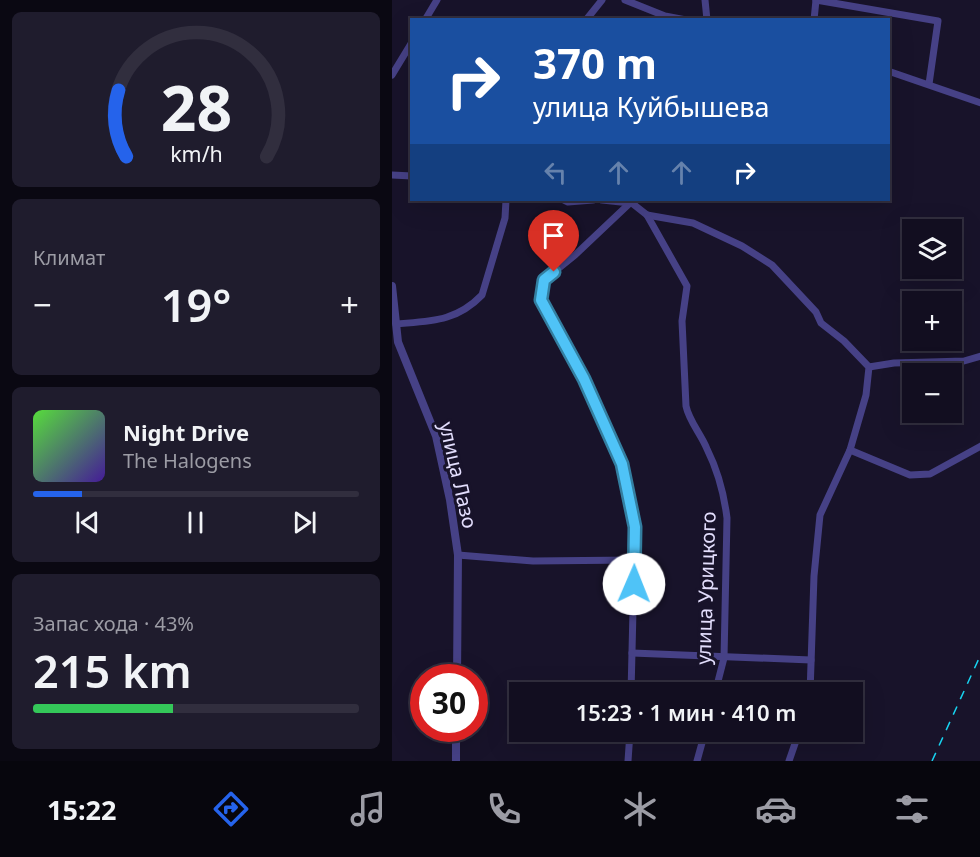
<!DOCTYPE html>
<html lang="ru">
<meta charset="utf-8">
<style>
:root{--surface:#120e20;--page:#1f1c2d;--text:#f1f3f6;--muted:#9c9ca5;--line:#312e3e;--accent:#2563eb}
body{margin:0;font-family:"Noto Sans",sans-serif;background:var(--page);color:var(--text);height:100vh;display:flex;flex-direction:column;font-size:22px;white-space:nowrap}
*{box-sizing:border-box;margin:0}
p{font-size:20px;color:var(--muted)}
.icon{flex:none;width:33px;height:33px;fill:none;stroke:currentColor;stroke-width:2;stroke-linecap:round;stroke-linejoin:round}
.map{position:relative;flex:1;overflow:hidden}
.sheet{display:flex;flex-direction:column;gap:12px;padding:12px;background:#0a0812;width:392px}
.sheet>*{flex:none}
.banner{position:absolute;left:18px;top:18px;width:480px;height:183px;border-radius:0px;box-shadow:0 6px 24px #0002,0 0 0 2px var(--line);background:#1a4fa0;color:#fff;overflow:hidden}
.tools{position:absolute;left:510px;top:219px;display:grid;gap:12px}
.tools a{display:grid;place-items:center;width:60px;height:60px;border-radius:0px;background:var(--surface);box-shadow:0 6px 24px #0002,0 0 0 2px var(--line);font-size:30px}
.speed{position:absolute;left:18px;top:664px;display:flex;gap:12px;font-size:30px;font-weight:700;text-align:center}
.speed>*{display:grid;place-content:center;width:78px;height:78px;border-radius:50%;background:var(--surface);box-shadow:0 6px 24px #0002,0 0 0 2px var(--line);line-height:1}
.speed .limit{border:9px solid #d22;background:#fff;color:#111}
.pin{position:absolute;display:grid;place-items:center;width:51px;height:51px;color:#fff;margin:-62px -26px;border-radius:50% 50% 50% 0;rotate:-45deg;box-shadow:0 0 6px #0007}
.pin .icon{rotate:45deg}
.me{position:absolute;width:66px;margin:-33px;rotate:1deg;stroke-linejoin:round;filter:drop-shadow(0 0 4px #0008)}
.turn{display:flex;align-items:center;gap:21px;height:126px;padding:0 24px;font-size:27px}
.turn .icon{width:78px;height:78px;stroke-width:2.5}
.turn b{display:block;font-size:42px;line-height:51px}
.lanes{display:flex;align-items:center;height:57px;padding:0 24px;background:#0003;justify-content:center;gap:30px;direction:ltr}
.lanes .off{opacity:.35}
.big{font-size:45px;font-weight:600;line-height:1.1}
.sheet .tile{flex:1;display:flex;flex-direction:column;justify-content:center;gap:9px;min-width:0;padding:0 21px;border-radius:9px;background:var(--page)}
.sheet .dial{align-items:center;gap:0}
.dial svg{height:156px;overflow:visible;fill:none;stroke:var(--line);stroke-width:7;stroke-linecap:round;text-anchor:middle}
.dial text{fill:var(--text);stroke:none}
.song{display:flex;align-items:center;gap:18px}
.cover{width:72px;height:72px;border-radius:9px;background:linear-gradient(135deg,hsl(110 70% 55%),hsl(260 70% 35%))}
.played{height:6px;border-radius:3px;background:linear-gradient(90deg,var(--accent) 15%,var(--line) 15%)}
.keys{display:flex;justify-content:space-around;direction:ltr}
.heat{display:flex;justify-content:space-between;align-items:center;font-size:33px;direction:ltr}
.charge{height:9px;border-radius:4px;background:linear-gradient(90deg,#34c759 43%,var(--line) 0)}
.trip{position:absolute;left:117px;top:682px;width:354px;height:60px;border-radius:0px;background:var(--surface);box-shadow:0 6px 24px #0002,0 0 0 2px var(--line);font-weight:600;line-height:60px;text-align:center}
.dock{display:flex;height:96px;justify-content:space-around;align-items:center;background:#07060d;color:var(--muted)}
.dock .icon{width:42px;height:42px}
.dock .on{color:var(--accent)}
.dock b{font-size:27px;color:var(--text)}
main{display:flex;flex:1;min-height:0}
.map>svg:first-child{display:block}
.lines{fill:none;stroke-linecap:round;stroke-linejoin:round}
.minor{stroke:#464186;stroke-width:7}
.tertiary{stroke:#464186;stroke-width:8}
.rail{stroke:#17d3f0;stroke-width:1.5;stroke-dasharray:9 8;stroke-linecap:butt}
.route-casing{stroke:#337fa1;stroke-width:15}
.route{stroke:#4fc3f7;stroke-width:10}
.labels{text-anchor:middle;stroke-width:6;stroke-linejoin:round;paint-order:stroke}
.street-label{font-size:20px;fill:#e3defd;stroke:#18132a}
</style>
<main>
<section class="sheet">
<div class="tile dial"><svg viewBox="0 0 100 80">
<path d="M14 69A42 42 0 1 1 86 69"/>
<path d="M14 69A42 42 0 0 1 10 35" stroke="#2563eb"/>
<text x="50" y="56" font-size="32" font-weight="700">28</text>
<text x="50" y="72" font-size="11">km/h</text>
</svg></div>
<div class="tile"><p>Климат</p>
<div class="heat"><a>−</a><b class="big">19°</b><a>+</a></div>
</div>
<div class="tile">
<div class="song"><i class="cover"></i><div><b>Night Drive</b><p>The Halogens</p></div></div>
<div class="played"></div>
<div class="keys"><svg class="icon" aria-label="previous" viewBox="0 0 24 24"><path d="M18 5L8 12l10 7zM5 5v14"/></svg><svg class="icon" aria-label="pause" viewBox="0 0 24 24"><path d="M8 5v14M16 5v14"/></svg><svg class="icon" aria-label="next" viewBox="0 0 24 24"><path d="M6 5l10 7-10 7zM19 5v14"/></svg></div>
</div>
<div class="tile"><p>Запас хода · 43%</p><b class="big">215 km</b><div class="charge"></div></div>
</section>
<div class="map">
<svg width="589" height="761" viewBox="0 0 589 761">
<rect width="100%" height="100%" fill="#18132a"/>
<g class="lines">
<g class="minor">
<path d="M233,0L273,16L294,20"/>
<path d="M313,0L315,20"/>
<path d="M424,0L546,21L537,84"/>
<path d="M33,20L45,0"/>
<path d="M194,20L210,0"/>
<path d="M422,20L424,0"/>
<path d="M496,71L589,103"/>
<path d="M0,75L20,42"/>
<path d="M0,175L20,176"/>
<path d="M172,200L176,202L201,200"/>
<path d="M210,200L238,203"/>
<path d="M236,200L255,215L301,223L350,246L380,265L424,312L429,323L452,341L477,367L474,395L458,450L428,515L422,576L418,693"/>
<path d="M238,203L183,255L152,280L149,300L192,379L221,441L230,464L237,495L243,527L239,693"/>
<path d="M255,215L295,286L290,321L294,406C297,421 309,434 315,449C326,471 332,494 335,518L332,658L323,693"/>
<path d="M4,324C38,321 64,322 90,295L113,218L114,200"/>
<path d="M477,367L502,363L572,361L589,356"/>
<path d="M458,450L518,475L538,474L589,446"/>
<path d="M66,555L141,561L242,560"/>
<path d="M240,653L419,660"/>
<path d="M236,761L238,732"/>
<path d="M305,761L313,732"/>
<path d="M397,761L407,732"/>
</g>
<g class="tertiary">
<path d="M0,286L6,342L44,436L58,500L66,555L65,678"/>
<path d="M64,761V729"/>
</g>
<path class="rail" d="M540,761L589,654"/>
</g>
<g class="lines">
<g class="route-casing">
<path id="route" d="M162,272L152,280L149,300L192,379L230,464L243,527L242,584"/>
</g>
<use href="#route" class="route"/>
</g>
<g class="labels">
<g class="street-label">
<text transform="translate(66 475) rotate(77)" y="7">улица Лазо</text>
<text transform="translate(314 588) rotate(-88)" y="7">улица Урицкого</text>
</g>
</g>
</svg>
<div class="tools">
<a><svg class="icon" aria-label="layers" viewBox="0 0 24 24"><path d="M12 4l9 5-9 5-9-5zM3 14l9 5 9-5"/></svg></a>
<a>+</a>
<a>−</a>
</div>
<div class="speed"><div class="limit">30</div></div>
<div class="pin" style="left:162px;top:272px;background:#d93025"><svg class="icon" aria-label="arrive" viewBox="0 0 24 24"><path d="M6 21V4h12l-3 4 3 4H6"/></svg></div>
<svg class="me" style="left:242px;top:584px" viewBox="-20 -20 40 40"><circle r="19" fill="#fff"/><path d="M0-13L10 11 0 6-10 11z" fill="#4fc3f7"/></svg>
<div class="trip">15:23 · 1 мин · 410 m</div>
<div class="banner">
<div class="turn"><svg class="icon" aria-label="right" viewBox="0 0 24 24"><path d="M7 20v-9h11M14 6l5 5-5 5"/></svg><div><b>370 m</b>улица Куйбышева</div></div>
<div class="lanes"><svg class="icon off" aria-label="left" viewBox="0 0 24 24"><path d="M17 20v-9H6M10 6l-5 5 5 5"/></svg><svg class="icon off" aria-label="ahead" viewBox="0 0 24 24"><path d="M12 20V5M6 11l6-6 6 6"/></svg><svg class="icon off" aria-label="ahead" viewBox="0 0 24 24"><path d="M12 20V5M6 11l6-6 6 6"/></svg><svg class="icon" aria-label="right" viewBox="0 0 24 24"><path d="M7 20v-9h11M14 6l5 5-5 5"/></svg></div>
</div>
</div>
</main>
<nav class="dock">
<b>15:22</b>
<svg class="icon on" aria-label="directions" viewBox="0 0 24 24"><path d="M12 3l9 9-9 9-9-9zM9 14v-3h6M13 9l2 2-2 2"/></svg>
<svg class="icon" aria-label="music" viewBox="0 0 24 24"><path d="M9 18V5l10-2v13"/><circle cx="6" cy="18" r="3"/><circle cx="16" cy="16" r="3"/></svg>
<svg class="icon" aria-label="phone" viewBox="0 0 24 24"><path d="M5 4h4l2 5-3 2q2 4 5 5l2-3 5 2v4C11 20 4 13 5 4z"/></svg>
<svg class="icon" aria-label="climate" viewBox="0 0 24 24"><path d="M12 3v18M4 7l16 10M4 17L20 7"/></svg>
<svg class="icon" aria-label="car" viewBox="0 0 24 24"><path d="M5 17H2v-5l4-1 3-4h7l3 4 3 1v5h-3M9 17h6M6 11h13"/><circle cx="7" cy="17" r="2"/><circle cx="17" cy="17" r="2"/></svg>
<svg class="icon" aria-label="filters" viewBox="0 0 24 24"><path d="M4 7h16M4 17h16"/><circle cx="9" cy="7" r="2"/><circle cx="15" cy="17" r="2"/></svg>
</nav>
